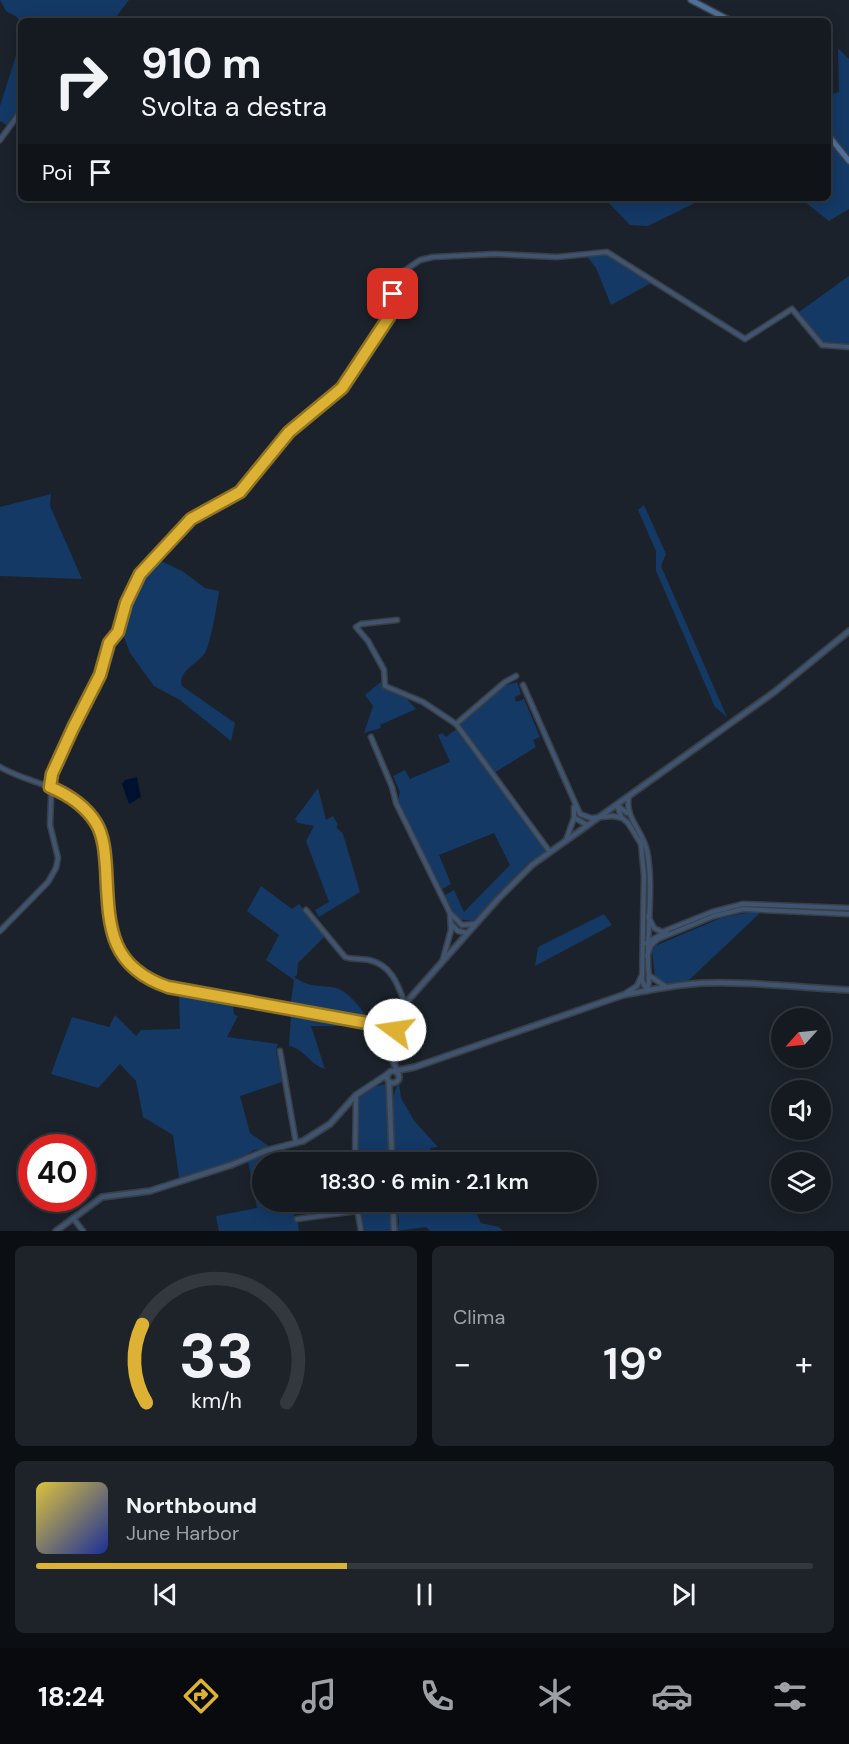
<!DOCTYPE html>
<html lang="it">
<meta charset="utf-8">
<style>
:root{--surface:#141a20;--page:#1d2329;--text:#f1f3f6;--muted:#9da1a5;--line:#33383e;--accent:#ddb133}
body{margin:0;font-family:"DM Sans",sans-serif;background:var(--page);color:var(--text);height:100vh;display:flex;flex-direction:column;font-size:22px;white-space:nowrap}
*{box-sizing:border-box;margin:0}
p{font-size:20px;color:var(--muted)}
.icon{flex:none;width:33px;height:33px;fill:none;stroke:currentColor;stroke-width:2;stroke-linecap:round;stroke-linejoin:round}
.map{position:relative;height:1231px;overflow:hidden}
.drawer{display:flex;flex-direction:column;gap:15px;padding:15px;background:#0b0e12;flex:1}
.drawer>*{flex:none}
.banner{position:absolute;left:18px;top:18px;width:813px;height:183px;border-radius:9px;box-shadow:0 3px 15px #0003,0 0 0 2px var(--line);background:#141a20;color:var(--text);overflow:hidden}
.needle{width:39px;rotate:243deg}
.tools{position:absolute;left:771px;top:1008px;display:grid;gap:12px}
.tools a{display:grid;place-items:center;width:60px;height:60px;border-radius:50%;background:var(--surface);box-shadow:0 3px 15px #0003,0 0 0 2px var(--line);font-size:30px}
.speed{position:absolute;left:18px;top:1134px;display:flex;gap:12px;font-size:30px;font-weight:700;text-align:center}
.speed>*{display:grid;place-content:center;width:78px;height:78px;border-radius:50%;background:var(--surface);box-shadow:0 3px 15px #0003,0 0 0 2px var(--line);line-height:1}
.speed .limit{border:9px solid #d22;background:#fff;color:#111}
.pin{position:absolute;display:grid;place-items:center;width:51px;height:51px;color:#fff;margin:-26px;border-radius:12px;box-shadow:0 3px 9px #0006}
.me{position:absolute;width:66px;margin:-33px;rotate:284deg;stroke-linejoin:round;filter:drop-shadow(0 0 4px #0008)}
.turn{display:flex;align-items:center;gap:21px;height:126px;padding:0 24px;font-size:27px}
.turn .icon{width:78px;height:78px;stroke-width:2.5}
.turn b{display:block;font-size:42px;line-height:51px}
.then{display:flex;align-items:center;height:57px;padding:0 24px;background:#0003;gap:12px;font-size:22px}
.big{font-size:45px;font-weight:600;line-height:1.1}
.drawer .card{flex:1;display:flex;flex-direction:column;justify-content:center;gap:9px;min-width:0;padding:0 21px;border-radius:9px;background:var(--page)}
.drawer .dial{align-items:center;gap:0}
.dial svg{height:156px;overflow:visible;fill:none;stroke:var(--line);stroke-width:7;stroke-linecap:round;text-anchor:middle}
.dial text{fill:var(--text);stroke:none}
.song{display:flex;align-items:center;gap:18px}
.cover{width:72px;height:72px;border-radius:9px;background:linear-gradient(135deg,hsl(50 70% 55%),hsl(230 70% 35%))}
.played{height:6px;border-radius:3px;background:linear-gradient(90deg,var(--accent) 40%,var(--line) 40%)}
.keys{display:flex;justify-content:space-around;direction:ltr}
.heat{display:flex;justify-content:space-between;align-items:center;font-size:33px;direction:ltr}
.drawer .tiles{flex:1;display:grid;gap:15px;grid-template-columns:1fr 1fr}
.card:last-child{grid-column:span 2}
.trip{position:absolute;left:252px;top:1152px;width:345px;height:60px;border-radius:30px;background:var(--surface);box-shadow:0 3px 15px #0003,0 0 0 2px var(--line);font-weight:600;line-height:60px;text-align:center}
.dock{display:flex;height:96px;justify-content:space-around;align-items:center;background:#080a0d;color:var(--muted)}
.dock .icon{width:42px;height:42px}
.dock .current{color:var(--accent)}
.dock b{font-size:27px;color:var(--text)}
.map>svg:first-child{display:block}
.green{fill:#143965}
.water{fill:#00112f}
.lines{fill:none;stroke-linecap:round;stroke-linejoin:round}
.minor-casing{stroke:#383f47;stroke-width:7}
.tertiary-casing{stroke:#383f47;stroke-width:8}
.secondary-casing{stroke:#383f47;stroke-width:8}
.minor{stroke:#40546f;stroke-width:4}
.tertiary{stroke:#40546f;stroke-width:4.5}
.secondary{stroke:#4f709b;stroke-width:5}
.route-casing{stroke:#907321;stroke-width:15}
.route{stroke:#ddb133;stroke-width:10}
</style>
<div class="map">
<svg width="849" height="1231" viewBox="0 0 849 1231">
<rect width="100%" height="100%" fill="#1b222b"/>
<g class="green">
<path d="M0,0H129L113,21H21V24L17,17L6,11Z"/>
<path d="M21,40V108L11,118L8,126L0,121V106Z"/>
<path d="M838,48L849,59V157L828,131V95L839,92Z"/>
<path d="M828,138L849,164V209L829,221L800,198H828Z"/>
<path d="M612,198H705L648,226L630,225L608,202Z"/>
<path d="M606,254L653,282L611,305L596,268L586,255Z"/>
<path d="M849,276V346H826L799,312Z"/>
<path d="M51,494L50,506L82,579L0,576V507Z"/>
<path d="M644,505L666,554L661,566L727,717L715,707L656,571V551L638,510Z"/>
<path d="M157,559L182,571L205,588L219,591C218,601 210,646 205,653C198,664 177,671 182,686L235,723L231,741L180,700L154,686L130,653L121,629L128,604L142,575Z"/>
<path d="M381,682L387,689L404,696L416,709L380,725L381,728L364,733L373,706L365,695Z"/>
<path d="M517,682L521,694L515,697L516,702L524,699L540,737L533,740L536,747L494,773L459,725L501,687Z"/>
<path d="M458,728L547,850L529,862L473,921L457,919L445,895L454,890L464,912L510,865L494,833L439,855L451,884L442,889L398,801L400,792L393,776L405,770L410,779L450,762L438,735L442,733L446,737Z"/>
<path d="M318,788L326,820L333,816L338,825L336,827L343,834L360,892L319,917L315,910L329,902L306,841L314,826L298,823L295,819Z"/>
<path d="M261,886L292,909L299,904L325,936L298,963L297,975L294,977C312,989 317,984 336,988C349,991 362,1011 371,1021L290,1007L294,980L266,960L279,935L247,911Z"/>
<path d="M745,913H760L688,981L667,984L655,977L652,952L655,946L721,918Z"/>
<path d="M604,914L612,925L535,966L538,947Z"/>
<path d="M179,996L233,1005L234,1015L238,1016L227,1037L278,1044L276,1051L282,1082L240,1096L250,1133L270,1147L255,1150L231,1162L179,1178L173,1135L143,1117L136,1081L120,1064L98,1088L51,1074L72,1017L109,1027L115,1015L136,1036L141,1030L180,1029Z"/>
<path d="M291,1014L358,1026H311L325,1069C310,1065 304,1048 289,1046Z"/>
<path d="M399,1083L401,1098L415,1122L438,1147L430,1148L435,1162H395C394,1145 388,1095 399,1083Z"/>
<path d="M385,1084L388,1087L390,1162H357L359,1098L374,1087Z"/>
<path d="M282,1149L284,1162H262V1202H293L294,1216H297L299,1231H219L216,1216L257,1208L248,1161Z"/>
<path d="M357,1202H391L392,1231H363Z"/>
<path d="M396,1202H471L481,1223L499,1227L503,1231H430L426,1227L397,1231L399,1222Z"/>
</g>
<path class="water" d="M137,777L141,797L129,804L122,784L125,780Z"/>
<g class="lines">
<g class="minor-casing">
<g id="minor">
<path d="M0,140L21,111"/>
<path d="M397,620L361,624L356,627L368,641L384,670L385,686L423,702L456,724L550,852"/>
<path d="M523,685L580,814L591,818L613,816L622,818L628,823L641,844L644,876L642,981L647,990"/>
<path d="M456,724L505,682L516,676"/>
<path d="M371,737L392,787L396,803L450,913L462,925L475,924"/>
<path d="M0,767C29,784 66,785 88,813C138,876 61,965 185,991L385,1025"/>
<path d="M629,796C624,818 643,830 647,851C654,885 647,929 648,963C648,973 651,981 647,990"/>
<path d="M617,805L621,817"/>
<path d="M617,805L627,813"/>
<path d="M575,818L587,825"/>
<path d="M566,840L574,818V807"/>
<path d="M306,910L345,957C353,960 361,958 369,960C392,965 398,985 405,1004"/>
<path d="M648,916L654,928L662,932L712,912L743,904L849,908"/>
<path d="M452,925L458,931L467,933"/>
<path d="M0,931L48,882L56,868L58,858L50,825L52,774L100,675L109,643L118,632L126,603L140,574L191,519L240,492L298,422L342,388L389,317L394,278L420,260L433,257L495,254L557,257L607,252L745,339L792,309L822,345L849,347"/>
<path d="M646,943L666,932"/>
<path d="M647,956L651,945L658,939L714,916L743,909L849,914"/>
<path d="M443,959L451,930L450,914"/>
<path d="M650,976L666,987"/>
<path d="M626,993L637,986L641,977"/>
<path d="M280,1051L296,1143"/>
<path d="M355,1162L356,1096"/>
<path d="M356,1202L361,1231"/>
<path d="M73,1218L83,1231"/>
<path d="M297,1219L357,1211"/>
</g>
</g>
<g class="tertiary-casing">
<g id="tertiary">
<circle cx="388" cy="1030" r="7"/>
<path d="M387,1024L498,899L532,865L773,693L849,631"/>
<path d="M392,1036V1058L398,1074"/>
<circle cx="393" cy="1077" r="6"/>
<path d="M394,1071L415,1067L623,995C650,990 678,984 705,983C753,981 801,988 849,990"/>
<path d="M389,1082L392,1162"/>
<path d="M393,1202L394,1231"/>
<path d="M56,1231L102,1197L150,1191L231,1165L265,1151L303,1141L330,1124L356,1095L388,1074"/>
</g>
</g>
<g class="secondary-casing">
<g id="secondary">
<path d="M691,0L731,21"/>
<path d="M828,135L849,161"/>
</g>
</g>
<use href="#minor" class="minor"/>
<use href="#tertiary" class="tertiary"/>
<use href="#secondary" class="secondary"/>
</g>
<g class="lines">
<g class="route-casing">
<path id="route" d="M393,294L389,317L342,388L289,432L240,492L191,519L140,574L126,603L118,632L109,643L100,675L73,728L52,774L50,787C69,795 85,805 96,823C104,836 105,854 106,868C109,924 107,966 168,987L378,1025L390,1024L395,1030"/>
</g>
<use href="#route" class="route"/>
</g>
</svg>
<div class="tools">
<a><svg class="needle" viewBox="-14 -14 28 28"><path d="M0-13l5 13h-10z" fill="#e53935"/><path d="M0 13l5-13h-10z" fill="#9da1a5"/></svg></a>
<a><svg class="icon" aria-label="sound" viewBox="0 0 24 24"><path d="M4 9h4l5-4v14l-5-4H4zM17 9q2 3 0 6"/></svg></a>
<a><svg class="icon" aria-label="layers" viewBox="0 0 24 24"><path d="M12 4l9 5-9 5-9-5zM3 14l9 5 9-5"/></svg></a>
</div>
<div class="speed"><div class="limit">40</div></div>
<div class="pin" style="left:393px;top:294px;background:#d93025"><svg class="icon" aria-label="arrive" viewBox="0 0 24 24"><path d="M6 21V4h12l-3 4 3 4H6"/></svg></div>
<svg class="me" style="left:395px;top:1030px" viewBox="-20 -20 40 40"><circle r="19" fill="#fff"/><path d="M0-13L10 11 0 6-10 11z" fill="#ddb133"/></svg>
<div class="trip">18:30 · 6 min · 2.1 km</div>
<div class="banner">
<div class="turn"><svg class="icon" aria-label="right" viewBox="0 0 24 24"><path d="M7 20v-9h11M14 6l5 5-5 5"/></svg><div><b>910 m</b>Svolta a destra</div></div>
<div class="then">Poi<svg class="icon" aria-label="arrive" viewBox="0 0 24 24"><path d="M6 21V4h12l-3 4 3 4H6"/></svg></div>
</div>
</div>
<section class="drawer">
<div class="tiles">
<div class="card dial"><svg viewBox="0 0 100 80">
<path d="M14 69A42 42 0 1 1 86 69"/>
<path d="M14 69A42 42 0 0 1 12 29" stroke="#ddb133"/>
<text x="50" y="56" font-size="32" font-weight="700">33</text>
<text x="50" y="72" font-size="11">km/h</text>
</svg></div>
<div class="card"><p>Clima</p>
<div class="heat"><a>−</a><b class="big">19°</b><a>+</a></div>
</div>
<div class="card">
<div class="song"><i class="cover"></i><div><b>Northbound</b><p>June Harbor</p></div></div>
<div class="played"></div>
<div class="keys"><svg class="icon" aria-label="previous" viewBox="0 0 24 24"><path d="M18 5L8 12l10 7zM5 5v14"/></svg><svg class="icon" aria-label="pause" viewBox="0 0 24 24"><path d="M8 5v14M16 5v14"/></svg><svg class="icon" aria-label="next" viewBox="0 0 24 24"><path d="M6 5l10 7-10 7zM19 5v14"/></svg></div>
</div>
</div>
</section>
<nav class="dock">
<b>18:24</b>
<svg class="icon current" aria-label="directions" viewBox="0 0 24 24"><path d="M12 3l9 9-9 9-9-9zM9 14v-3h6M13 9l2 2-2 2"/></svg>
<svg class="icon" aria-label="music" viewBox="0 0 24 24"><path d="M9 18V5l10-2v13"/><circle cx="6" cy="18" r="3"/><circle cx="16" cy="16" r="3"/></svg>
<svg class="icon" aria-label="phone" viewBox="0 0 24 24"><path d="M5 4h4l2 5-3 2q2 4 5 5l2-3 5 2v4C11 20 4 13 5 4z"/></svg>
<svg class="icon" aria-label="climate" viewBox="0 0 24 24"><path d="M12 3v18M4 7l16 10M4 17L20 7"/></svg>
<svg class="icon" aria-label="car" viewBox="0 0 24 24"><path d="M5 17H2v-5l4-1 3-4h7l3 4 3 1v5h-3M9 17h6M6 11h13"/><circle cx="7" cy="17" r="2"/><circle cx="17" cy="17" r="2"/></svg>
<svg class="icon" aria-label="filters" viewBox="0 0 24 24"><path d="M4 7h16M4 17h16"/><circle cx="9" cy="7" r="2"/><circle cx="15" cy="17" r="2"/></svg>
</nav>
